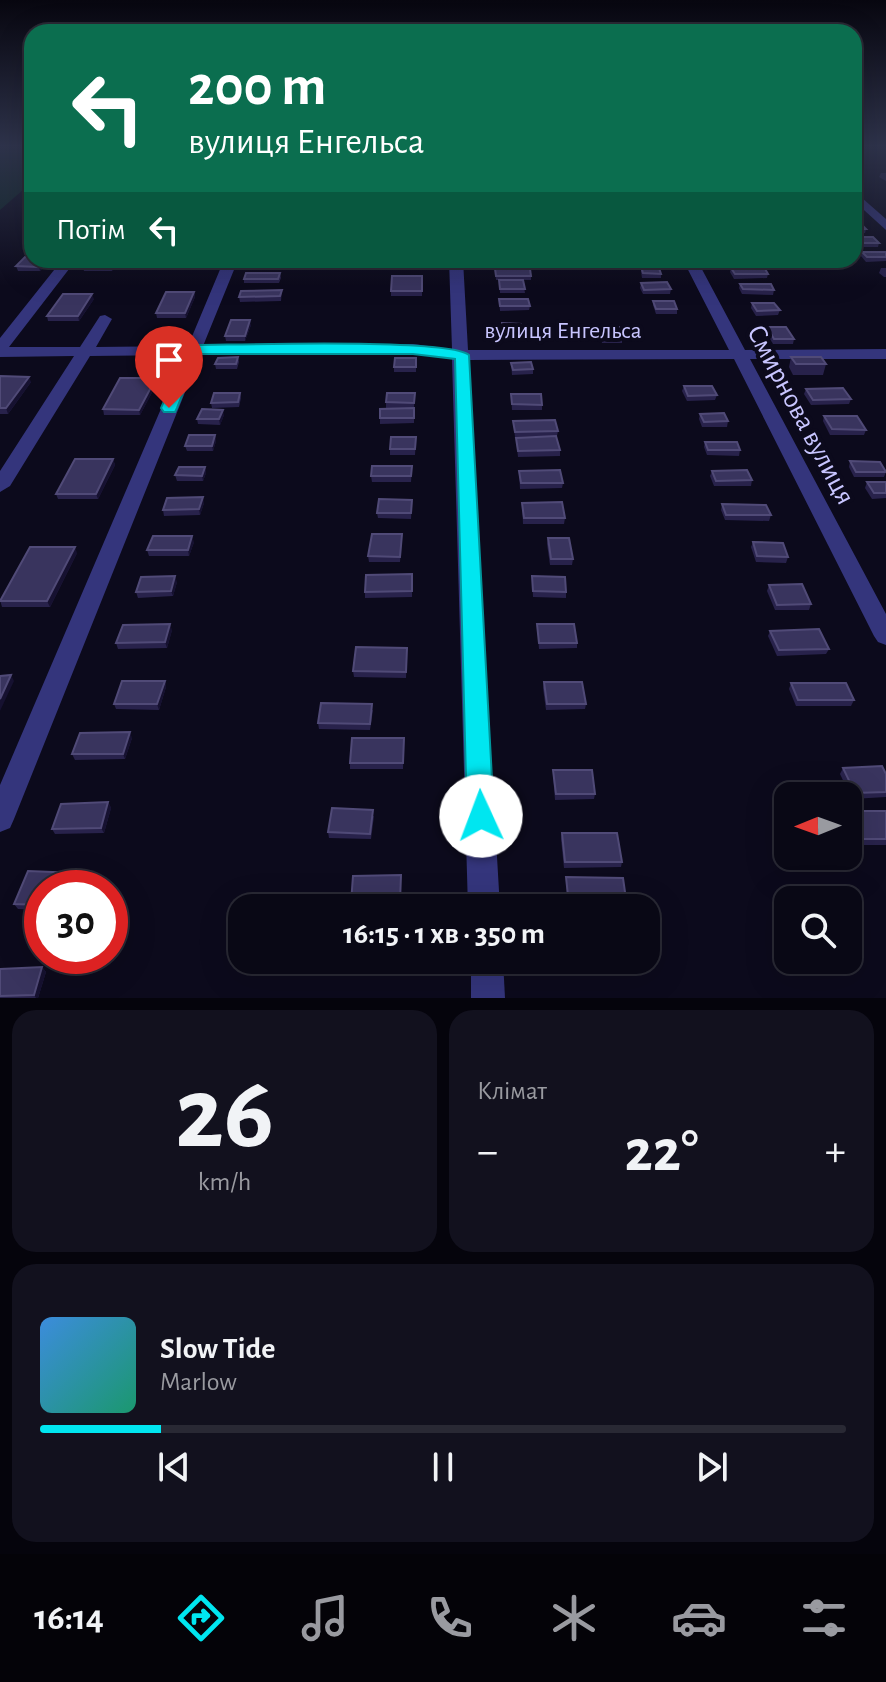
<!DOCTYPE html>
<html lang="uk">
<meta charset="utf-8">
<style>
:root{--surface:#090815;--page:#12111e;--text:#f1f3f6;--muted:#999aa0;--line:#292934;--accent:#00e6f0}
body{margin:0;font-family:"Alegreya Sans",sans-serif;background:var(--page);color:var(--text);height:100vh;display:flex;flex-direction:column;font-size:30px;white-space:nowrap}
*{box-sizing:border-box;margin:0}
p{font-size:26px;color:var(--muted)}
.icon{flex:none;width:44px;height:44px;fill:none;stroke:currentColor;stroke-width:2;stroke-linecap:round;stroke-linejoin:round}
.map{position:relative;height:998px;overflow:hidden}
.sheet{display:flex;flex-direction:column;gap:12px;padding:12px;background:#05040c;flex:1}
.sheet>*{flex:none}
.hud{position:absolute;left:24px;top:24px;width:838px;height:244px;border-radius:24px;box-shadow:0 8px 32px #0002,0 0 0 2px var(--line);background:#0b6e4f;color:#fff;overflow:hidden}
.needle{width:52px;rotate:269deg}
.buttons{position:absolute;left:774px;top:782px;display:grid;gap:16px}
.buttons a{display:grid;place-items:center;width:88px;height:88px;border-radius:16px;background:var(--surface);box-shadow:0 8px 32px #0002,0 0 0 2px var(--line);font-size:40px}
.speed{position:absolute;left:24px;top:870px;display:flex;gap:16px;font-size:40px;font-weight:700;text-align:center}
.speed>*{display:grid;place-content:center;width:104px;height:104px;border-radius:50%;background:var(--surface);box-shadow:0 8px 32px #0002,0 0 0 2px var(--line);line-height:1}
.speed .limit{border:12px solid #d22;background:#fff;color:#111}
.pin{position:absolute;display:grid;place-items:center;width:68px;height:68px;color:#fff;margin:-82px -34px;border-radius:50% 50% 50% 0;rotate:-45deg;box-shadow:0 0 8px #0007}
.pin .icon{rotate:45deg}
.me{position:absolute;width:88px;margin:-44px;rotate:358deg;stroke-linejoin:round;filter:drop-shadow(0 0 6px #0008)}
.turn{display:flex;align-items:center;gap:28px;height:168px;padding:0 32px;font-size:36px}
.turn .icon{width:104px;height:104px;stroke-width:2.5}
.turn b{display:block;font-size:56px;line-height:68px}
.then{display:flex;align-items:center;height:76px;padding:0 32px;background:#0003;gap:16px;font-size:30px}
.big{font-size:60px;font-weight:700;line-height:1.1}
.sheet .tile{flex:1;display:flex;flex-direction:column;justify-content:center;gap:12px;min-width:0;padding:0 28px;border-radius:24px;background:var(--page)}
.sheet .dial{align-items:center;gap:0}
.dial b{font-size:104px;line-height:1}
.song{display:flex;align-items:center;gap:24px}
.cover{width:96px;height:96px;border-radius:12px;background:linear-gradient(135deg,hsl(210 70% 55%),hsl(160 70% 35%))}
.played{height:8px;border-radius:4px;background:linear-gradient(90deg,var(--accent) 15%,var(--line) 15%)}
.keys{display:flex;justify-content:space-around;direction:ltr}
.heat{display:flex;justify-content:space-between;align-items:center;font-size:44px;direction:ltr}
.sheet .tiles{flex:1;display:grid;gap:12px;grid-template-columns:1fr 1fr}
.tile:last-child{grid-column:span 2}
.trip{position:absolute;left:228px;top:894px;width:432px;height:80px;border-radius:24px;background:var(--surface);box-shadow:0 8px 32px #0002,0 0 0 2px var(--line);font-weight:700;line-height:80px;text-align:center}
.menu{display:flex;height:128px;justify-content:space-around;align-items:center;background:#040308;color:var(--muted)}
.menu .icon{width:56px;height:56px}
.menu .on{color:var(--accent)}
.menu b{font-size:36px;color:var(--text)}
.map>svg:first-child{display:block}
.green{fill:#0d2624}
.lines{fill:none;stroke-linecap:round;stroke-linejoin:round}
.minor{fill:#34357c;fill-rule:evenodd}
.wall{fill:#28224b}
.shaded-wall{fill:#161130}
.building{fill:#39345e;stroke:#504a77;stroke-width:2}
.route{fill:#00e6f0;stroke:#00969c;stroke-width:2}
.labels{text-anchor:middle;stroke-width:8;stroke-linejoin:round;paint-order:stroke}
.far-street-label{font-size:24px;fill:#c8c5ff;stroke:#0c0a1c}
.street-label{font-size:28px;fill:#c8c5ff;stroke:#0c0a1c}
</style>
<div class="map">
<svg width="886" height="998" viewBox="0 0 886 998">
<rect width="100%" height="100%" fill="#0c0a1c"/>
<path class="green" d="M0,147H32V182L0,210Z"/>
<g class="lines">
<g class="minor">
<path d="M854,191L886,219V230L854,201Z"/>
<path d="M62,260H76L9,347H80L100,316L105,315L112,319L96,347L188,346L224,260H238L203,346L413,344L452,349L449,260H463L468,350H729L683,260H697L745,350L886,349V359H750L886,614V645L878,642L874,636L734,359L468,360L500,908H468L452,359L413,354L200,355L14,819L10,828L0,832V785L184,355L90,356L10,486L0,492V471L74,356L0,357V338Z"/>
<path d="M471,960H503L505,998H471Z"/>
</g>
</g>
<g class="wall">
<path d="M881,173H886V181L879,177Z"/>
<path d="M854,225L866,229L865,233H854Z"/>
<path d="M854,237L879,243L878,247H854Z"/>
<path d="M862,252H886V261L866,262L861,256Z"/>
<path d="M87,260H117V262L112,271H84L83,267Z"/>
<path d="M182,260H209L208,262H183Z"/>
<path d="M255,260H285L284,264H255Z"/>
<path d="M404,260H423V270H403Z"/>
<path d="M723,260H756V261L724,262Z"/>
<path d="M49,262L40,271H18L16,266Z"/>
<path d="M641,267L661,274V278H642L641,272Z"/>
<path d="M731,268L768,274L767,278L734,279L730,272Z"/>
<path d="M881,268H886V277H884L879,273Z"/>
<path d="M495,269L531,276V280H523L525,293H500L499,280H496Z"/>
<path d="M280,273L281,278L279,283H244V279Z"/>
<path d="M422,276V296H391V291Z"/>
<path d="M641,283L671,289L670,294H643L640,288Z"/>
<path d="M740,284L774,290L773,295L742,294L739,288Z"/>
<path d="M282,290L281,301L240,302L239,297Z"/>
<path d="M194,292L195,297L186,318H157L156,313Z"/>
<path d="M94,299L79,321H48L47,316Z"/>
<path d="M499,299L530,306L529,310L500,311Z"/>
<path d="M653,301L677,309V314H656L653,305Z"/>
<path d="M752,303L780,310L778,315L756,316L751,308Z"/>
<path d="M502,323L521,324L522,340H502Z"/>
<path d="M251,325L245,341H226L225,336Z"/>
<path d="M600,327L622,338V343H602L599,332Z"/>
<path d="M767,327L794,339L793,344H773L766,332Z"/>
<path d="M238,357L239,362L237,369H216L215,364Z"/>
<path d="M791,357L826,364L823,375H793L789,367Z"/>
<path d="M416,358V372H394V367Z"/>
<path d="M511,363L533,369V374L512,375Z"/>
<path d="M0,376L31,382L8,414H0Z"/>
<path d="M157,383L140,415H104L103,409Z"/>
<path d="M684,386L717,395L715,400L687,401L682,391Z"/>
<path d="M806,389L851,399L849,404L811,405L804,394Z"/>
<path d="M240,393L241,398L239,407L212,408L211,403Z"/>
<path d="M415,393L414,408H386V402Z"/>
<path d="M511,394L542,405V410H512Z"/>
<path d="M414,408V423L380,424V418Z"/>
<path d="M700,414L728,421L727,427H702L699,419Z"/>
<path d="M224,415L220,425L198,424L197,419Z"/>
<path d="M824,416L866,430L864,435H830L823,421Z"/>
<path d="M513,421L558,431L557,436L515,437Z"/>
<path d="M215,435L216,441L213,451H187L185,446Z"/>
<path d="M416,437L415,455H390V449Z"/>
<path d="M516,438L560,450V456L518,457Z"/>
<path d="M705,442L740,450L739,456L707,455L704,447Z"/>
<path d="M113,459L115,465L98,499H58L56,494Z"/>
<path d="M850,461L886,472L884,477H854L849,467Z"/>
<path d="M412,466L411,482H372L371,476Z"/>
<path d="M205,467L206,473L203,481H177L175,475Z"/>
<path d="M519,471L563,483L562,488L520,489Z"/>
<path d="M712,471L752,480L751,486H714L710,476Z"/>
<path d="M867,482H886V498L872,499L865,488Z"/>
<path d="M412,500L411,519L378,518L377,513Z"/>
<path d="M204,503L200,515L164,516L163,510Z"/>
<path d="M522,503L565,518L564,524H523Z"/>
<path d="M722,504L771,515L769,521L725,520L721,510Z"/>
<path d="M548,538L573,559L572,565H550L547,544Z"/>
<path d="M402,540L400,562H369L368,556Z"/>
<path d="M194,542L189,556H149L147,550Z"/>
<path d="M753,542L788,557L786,563L756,562L751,547Z"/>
<path d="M77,553L50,607H2L0,600Z"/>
<path d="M412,574V597L365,598V592Z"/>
<path d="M532,576L566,592V598L533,597Z"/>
<path d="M177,582L173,596L138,598L136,592Z"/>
<path d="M769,585L811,604L809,610H775L767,591Z"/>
<path d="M537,624L577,643V648L539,649Z"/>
<path d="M172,630L167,648L118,649L116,643Z"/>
<path d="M770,631L829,649L826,654L777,656L768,636Z"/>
<path d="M407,648L406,678L354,677L353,671Z"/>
<path d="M165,681L166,687L159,710L116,709L114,704Z"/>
<path d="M544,682L586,704L585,709L546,710L543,688Z"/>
<path d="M791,683L854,700L851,706H796L789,689Z"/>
<path d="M373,710L370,730L319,729L318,723Z"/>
<path d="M132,738L125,759L75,760L72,754Z"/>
<path d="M404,738L403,769H350V763Z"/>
<path d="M843,768L886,774V797L852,799L840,774Z"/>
<path d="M553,770L595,794L594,799L555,800L553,776Z"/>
<path d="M108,802L111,808L104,833L55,834L52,829Z"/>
<rect x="848" y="811" width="38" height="34"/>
<path d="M374,816L371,839L329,838L328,832Z"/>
<path d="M562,833L622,862L621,867L564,868L561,839Z"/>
<path d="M28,871L76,873L79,879L76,888H42V910L18,909L14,904Z"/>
<path d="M401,875V907L352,908L351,903Z"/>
<path d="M566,877L627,906V908H568L566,882Z"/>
<path d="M42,967L46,972L38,998H0V969Z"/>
</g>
<g class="shaded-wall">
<path d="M45,260H48L49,262L40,271L39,267Z"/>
<path d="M115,260H117V262L112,271L111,266Z"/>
<path d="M194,292L195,297L186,318L185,313Z"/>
<path d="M92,294L94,299L79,321L78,316Z"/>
<path d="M250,320L251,325L245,341V336Z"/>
<path d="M29,377L31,382L8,414L6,408Z"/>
<path d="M156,378L157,383L140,415L139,410Z"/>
<path d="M223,410L224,415L220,425L219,419Z"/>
<path d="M215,435L216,441L213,451L212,446Z"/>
<path d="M113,459L115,465L98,499L96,494Z"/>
<path d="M205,467L206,473L203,481L202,476Z"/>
<path d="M203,497L204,503L200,515L199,509Z"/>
<path d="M192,536L194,542L189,556L188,550Z"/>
<path d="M75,547L77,553L50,607L47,601Z"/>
<path d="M175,576L177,582L173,596L171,591Z"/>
<path d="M170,624L172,630L167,648L165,642Z"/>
<path d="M11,675L14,681L0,711V699Z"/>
<path d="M165,681L166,687L159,710L157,704Z"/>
<path d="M130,732L132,738L125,759L123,754Z"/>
<path d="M108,802L111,808L104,833L101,828Z"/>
<path d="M76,873L79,879L76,888H71Z"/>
<path d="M42,967L46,972L38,998H36L34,995Z"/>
</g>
<g class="building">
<path d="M854,225H862L866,229H854Z"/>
<path d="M854,237H873L879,243H854Z"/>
<path d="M862,252H886V257H867Z"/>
<path d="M25,257L32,258V260H45L39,267L16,266Z"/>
<path d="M87,260H115L111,266L83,267Z"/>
<path d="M404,260H423V266H403Z"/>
<path d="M641,267L659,268L661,274L643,273Z"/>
<path d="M764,267L768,274H735L731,268Z"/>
<path d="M495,269H530L531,276H496Z"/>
<path d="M246,273H280L278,279H244Z"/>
<path d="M392,276H422V291H391Z"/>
<path d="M499,280H523L525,289H500Z"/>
<path d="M667,282L671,289L644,290L641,283Z"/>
<path d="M740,284H771L774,290L743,289Z"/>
<path d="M282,290L280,296L239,297L241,291Z"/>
<path d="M166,292H194L185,313H156Z"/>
<path d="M63,294H92L78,316H47Z"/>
<path d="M499,299H528L530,306H500Z"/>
<path d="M653,301H674L677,309H656Z"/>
<path d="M752,303H774L780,310L757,311Z"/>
<path d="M231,320H250L245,336H225Z"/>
<path d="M502,323L521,324L522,336L502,335Z"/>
<path d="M600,327H619L622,338H602Z"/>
<path d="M767,327H786L794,339H774Z"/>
<path d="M238,357L236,364H215L218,358Z"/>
<path d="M791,357H821L826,364H796Z"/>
<path d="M395,358H416V367H394Z"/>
<path d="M531,362L533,369L513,370L511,363Z"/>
<path d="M0,376L29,377L6,408H0Z"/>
<path d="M120,378H156L139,410L103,409Z"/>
<path d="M684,386H712L717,395L688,396Z"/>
<path d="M843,388L851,399L813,400L806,389Z"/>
<path d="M214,393H240L238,402L211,403Z"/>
<path d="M387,393H415L414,403L386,402Z"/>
<path d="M511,394H541L542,405L512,404Z"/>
<path d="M414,408V418H380V409Z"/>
<path d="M202,409L223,410L219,419H197Z"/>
<path d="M724,413L728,421L704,422L700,414Z"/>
<path d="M824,416H857L866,430L832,429Z"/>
<path d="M555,420L558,431L515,432L513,421Z"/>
<path d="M189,435H215L212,446H185Z"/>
<path d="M556,436L560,450L518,451L516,438Z"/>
<path d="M391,437H416L415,449H390Z"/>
<path d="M705,442H737L740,450H708Z"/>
<path d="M75,459H113L96,494H56Z"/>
<path d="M850,461L880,462L886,472H856Z"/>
<path d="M372,466H412L411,476H371Z"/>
<path d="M179,467H205L202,476L175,475Z"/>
<path d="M560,470L563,483H521L519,471Z"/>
<path d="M747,470L752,480L716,481L712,471Z"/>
<path d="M867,482H886V493H874Z"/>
<path d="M203,497L199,509L163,510L167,498Z"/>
<path d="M379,499L412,500L411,513H377Z"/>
<path d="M562,502L565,518H524L522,503Z"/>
<path d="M722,504L766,505L771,515H726Z"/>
<path d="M372,534H402L400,557L368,556Z"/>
<path d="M153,536H192L188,550H147Z"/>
<path d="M548,538H569L573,559H551Z"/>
<path d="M753,542L783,543L788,557L757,556Z"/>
<path d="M30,547H75L47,601H0Z"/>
<path d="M412,574V591L365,592L366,575Z"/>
<path d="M175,576L171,591L136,592L141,577Z"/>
<path d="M532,576L565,577L566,592L533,591Z"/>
<path d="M802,584L811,604L777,605L769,585Z"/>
<path d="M170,624L165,642L116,643L123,625Z"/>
<path d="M537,624H574L577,643H539Z"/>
<path d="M819,629L829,649L779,650L770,631Z"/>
<path d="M356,647L407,648L406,672L353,671Z"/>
<path d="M11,675L0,699V676Z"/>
<path d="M122,681H165L157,704H114Z"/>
<path d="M544,682H582L586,704H547Z"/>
<path d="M791,683H846L854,700H798Z"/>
<path d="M321,703L372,704L370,724L318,723Z"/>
<path d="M130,732L123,754H72L80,733Z"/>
<path d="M352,738H404L403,763H350Z"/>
<path d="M882,766L886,774V792L855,793L843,768Z"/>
<path d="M553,770H592L595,794H556Z"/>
<path d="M108,802L101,828L52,829L61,804Z"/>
<path d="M332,808L373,810L370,834L328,832Z"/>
<rect x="848" y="811" width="38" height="28"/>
<path d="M562,833H617L622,862H565Z"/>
<path d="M28,871L76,873L71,888H42V905L14,904Z"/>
<path d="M401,875L400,902L351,903L353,876Z"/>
<path d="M566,877L623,878L627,906L569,905Z"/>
<path d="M42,967L34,995L0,996V969Z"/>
</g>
<linearGradient id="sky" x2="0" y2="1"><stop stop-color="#07060f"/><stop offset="0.51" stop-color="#2e334b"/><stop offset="1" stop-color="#2e334b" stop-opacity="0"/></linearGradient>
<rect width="886" height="286" fill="url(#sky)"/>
<path class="route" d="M194,345C235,345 449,338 469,355L494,816L490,824L481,828L471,824L467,816L455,359L413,354H199L177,408L175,412H164L161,408L186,350Z"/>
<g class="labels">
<g class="far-street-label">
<text x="563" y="338">вулиця Енгельса</text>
</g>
<g class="street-label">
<text transform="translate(802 414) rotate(62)" y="10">Смирнова вулиця</text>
</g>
</g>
</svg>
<div class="buttons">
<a><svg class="needle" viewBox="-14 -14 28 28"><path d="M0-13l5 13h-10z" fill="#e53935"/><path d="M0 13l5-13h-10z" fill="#999aa0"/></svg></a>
<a><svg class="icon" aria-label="search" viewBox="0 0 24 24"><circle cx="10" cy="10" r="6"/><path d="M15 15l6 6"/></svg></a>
</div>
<div class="speed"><div class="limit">30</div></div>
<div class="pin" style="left:169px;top:408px;background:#d93025"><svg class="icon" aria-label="arrive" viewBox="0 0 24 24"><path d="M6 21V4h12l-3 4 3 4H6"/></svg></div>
<svg class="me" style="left:481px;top:816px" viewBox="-20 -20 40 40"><circle r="19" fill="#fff"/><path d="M0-13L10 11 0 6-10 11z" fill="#00e6f0"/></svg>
<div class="trip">16:15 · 1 хв · 350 m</div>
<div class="hud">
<div class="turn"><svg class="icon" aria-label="left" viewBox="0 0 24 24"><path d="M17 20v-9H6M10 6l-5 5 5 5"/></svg><div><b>200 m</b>вулиця Енгельса</div></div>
<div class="then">Потім<svg class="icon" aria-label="left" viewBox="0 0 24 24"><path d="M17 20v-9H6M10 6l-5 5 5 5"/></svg></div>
</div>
</div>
<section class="sheet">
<div class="tiles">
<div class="tile dial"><b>26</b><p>km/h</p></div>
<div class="tile"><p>Клімат</p>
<div class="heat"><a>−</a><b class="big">22°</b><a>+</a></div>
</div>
<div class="tile">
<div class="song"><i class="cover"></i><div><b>Slow Tide</b><p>Marlow</p></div></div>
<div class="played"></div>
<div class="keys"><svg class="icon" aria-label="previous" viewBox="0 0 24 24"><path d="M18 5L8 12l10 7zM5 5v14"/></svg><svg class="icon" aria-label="pause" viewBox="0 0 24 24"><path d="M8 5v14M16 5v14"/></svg><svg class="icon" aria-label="next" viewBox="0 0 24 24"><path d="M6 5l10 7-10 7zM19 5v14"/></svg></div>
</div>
</div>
</section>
<nav class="menu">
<b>16:14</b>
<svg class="icon on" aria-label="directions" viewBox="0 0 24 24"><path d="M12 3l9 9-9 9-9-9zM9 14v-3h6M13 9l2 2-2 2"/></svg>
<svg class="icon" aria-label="music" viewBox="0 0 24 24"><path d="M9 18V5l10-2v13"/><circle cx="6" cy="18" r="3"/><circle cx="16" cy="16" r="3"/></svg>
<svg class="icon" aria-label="phone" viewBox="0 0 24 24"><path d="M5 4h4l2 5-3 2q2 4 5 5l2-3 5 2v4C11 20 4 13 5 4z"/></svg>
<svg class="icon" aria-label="climate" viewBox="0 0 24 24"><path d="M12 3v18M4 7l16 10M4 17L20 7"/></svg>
<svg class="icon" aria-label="car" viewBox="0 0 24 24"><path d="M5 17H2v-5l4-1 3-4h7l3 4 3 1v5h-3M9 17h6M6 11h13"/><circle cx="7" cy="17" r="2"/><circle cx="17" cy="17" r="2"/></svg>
<svg class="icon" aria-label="filters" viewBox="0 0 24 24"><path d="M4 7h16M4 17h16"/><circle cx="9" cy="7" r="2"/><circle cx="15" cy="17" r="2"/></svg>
</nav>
